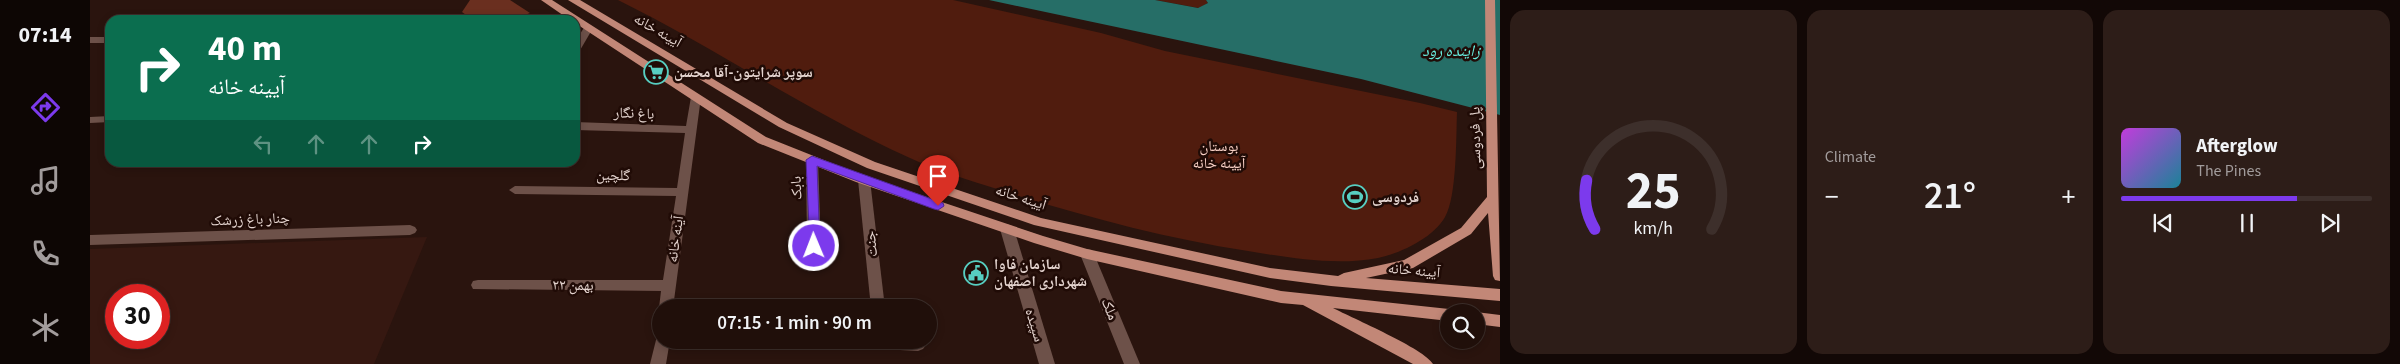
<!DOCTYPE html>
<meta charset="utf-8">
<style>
:root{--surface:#200f0a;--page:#2d1d18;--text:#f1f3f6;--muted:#a29c9c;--line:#3d2f2b;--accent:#7c3aed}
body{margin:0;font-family:"Source Sans 3","Noto Naskh Arabic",sans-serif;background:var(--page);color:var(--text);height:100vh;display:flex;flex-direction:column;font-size:19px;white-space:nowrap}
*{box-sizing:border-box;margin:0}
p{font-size:16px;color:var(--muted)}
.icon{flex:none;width:28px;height:28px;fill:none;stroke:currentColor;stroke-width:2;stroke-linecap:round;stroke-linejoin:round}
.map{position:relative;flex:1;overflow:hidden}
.side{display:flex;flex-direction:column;gap:10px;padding:10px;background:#120806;width:900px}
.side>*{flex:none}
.guide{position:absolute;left:15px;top:15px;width:475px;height:152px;border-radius:15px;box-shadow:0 2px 8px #0003,0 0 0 1px var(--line);background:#0b6e4f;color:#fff;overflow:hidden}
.tools{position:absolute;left:1350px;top:304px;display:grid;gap:10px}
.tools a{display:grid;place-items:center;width:45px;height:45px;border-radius:50%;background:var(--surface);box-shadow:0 2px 8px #0003,0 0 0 1px var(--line);font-size:25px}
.speed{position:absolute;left:15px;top:284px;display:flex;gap:10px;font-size:25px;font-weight:700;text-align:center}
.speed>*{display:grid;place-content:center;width:65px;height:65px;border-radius:50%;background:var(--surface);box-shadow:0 2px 8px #0003,0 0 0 1px var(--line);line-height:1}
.speed .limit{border:8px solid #d22;background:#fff;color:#111}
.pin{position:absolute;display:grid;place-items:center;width:42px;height:42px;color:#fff;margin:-51px -21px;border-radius:50% 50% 50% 0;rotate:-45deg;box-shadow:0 0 5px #0007}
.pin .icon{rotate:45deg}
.me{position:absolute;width:55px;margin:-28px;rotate:359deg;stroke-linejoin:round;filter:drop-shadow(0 0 4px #0008)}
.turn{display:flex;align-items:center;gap:18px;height:105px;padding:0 20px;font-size:22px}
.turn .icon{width:65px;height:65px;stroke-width:2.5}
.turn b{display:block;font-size:35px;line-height:42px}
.lanes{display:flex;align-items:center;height:48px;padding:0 20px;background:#0003;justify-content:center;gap:25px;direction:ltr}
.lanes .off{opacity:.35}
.big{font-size:38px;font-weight:600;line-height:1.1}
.side .card{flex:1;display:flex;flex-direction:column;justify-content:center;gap:8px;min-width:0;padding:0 18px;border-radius:15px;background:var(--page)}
.side .dial{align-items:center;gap:0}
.dial svg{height:130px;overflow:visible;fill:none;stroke:var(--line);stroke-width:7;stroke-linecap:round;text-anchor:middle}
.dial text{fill:var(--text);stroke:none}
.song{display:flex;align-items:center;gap:15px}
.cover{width:60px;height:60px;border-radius:8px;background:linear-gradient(135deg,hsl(290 70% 55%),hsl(190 70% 35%))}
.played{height:5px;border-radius:2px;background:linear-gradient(90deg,var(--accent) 70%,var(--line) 70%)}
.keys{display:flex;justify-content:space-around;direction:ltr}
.heat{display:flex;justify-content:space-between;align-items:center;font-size:28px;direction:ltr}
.side .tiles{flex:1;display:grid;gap:10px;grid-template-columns:repeat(3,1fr)}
.trip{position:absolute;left:562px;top:299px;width:285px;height:50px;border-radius:25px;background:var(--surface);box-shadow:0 2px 8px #0003,0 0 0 1px var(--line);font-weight:600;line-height:50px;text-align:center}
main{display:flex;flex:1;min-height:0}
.dock{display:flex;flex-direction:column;width:90px;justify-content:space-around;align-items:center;background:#0d0604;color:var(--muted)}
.dock .icon{width:35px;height:35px}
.dock .current{color:var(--accent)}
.dock b{font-size:22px;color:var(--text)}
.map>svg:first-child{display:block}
.built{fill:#361811;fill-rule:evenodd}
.green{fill:#501c0e}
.water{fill:#266e67}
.building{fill:#6a2f1f}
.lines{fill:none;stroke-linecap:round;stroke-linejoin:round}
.minor{fill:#6d5149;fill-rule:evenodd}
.primary{fill:#c28777;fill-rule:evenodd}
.route{fill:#7c3aed;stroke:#51269a}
.labels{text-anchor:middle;stroke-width:5;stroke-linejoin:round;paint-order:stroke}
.street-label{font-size:15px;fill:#e4d4cf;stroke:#200b06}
.poi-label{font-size:15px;font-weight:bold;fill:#e4d4cf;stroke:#200b06;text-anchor:start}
.park-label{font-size:15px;fill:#f8d0c5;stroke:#200b06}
.water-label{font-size:16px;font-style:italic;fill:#68eee0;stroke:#200b06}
</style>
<main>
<nav class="dock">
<b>07:14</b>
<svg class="icon current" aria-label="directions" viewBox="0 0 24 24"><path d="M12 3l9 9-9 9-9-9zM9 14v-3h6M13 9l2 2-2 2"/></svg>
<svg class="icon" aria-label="music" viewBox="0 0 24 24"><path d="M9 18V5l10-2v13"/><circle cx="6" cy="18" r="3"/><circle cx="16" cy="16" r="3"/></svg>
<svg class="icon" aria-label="phone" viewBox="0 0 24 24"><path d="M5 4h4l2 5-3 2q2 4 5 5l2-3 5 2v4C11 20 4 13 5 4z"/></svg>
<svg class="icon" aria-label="climate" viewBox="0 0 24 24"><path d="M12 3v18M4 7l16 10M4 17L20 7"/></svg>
</nav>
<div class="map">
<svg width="1410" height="364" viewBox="0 0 1410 364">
<rect width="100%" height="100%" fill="#2a140e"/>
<path class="built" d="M337,237L284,364H0V249ZM26,295H69V338H26Z"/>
<g class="green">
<path d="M528,0H863L1011,33L1075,51L1330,103L1367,112C1366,137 1367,197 1355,217C1343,238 1311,253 1288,258C1246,266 1200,258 1158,251C1080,239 1004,219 929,196C893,184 854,174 820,158C719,112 627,49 528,0Z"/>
<path d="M1065,0H1116L1118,3L1109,8Z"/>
</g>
<path class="water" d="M899,0H1065L1108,8L1118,3L1116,0H1410V115L1271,79Z"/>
<path class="building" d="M380,0H420L440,13L422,20H383L372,12Z"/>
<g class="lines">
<g class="minor">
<path d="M498,25L503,28L489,52L485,53V42L495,26Z"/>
<rect x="0" y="37" width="20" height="6"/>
<path d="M606,94L611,97L583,308H571V312L569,308L571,291L383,289L381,285L383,281L388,280H573L586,196L425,194L419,190L425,186L587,188L595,133L485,130V122L596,126L601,97Z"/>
<path d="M20,116V122L0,123V117Z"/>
<path d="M722,156L728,160L731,246L729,250H719L717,246L716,160Z"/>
<path d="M774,176L780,180L795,308H781L768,180Z"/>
<path d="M917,224L922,226L924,229L965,364H949L910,229L912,226Z"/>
<path d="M320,225L325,227L327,230L325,233L320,235L0,245V235Z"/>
<path d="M997,249L1002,250L1004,254L1050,364H1034L990,254L992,250Z"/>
<path d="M571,334V340H580L576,364H560L567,336Z"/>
<path d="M784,340H832L836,345L833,349L828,351L792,349L787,347Z"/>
</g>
<g class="primary">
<path d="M451,0H462L676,137L774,176L953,236L997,249L1191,291L1359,309L1365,312H1359V321L1243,308C1262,318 1335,349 1343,364H1323L1213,305L1191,303L997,259L944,243L766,182L668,143L485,23V20H480Z"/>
<path d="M478,0H490L697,123L785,162L951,218L1180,268L1248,276L1254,273L1314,260L1371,228L1397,197L1395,0H1405L1410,281L1405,280L1403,276L1398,213L1381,234L1323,268L1276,278L1410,289V301L1241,286L1180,278L944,225L777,168L689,127Z"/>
<path d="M1385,312H1386L1410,315V327L1386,324V312Z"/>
</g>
</g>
<path class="route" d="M722,156L853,203L854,206L848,210L844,209L727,166L730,246L729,249H720L716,160Z"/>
<defs>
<g id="supermarket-ring" transform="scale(1.25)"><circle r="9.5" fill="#200b06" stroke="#57cec1" stroke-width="1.5"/><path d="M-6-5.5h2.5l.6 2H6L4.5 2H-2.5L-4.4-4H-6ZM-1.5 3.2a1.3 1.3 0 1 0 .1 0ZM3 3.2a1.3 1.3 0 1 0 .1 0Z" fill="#57cec1"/></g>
<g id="stadium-ring" transform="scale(1.25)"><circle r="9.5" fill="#200b06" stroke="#57cec1" stroke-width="1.5"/><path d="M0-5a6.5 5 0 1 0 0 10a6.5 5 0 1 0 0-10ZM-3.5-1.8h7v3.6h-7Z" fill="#57cec1"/></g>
<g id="civic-ring" transform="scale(1.25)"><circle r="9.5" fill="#200b06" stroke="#57cec1" stroke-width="1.5"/><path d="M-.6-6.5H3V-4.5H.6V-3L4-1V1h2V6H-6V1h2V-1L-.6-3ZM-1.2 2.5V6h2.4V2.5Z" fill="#57cec1"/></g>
</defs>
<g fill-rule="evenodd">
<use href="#supermarket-ring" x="566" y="72"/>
<use href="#stadium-ring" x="1265" y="197"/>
<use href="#civic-ring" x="886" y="273"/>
</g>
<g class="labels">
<g class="street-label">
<text transform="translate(568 30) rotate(30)" y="5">آیینه خانه</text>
<text transform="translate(544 113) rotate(2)" y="5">باغ نگار</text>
<text transform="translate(1385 138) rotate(-91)" y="5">پل فردوسی</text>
<text transform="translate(523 175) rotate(1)" y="5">گلچین</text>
<text transform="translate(706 188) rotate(-92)" y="5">بابک</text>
<text transform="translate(931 197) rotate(18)" y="5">آیینه خانه</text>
<text transform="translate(160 219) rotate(-2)" y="5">چنار باغ زرشک</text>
<text transform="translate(585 239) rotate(-82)" y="5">آینه خانه</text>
<text transform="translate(781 244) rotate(-96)" y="5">جنت</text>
<text transform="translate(1324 270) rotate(5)" y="5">آیینه خانه</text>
<text x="483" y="290">۲۲ بهمن</text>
<text transform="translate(1020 309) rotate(68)" y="5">ملک</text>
<text transform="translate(945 325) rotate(73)" y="5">سپیده</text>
</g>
<g class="poi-label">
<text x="584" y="77">سوپر شرایتون-آقا محسن</text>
<text x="1282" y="202">فردوسی</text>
<text x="904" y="269">سازمان فاوا<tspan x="904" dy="17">شهرداری اصفهان</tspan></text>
</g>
<g class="park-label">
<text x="1129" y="151">بوستان<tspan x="1129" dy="17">آیینه خانه</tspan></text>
</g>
<g class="water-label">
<text x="1361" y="56">زاینده رود</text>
</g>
</g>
</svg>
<div class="tools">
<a><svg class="icon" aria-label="search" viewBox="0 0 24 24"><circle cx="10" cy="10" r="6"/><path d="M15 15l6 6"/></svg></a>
</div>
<div class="speed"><div class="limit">30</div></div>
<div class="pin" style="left:848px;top:206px;background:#d93025"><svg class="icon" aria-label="arrive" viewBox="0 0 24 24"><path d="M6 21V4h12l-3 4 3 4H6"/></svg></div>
<svg class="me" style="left:724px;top:246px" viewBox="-20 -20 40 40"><circle r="17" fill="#7c3aed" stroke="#fff" stroke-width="3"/><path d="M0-11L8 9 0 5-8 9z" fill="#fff"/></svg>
<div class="trip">07:15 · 1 min · 90 m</div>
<div class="guide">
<div class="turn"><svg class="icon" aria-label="right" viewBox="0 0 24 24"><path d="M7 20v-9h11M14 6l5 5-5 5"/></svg><div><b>40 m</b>آیینه خانه</div></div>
<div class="lanes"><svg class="icon off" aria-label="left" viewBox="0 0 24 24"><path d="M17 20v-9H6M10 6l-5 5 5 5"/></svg><svg class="icon off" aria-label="ahead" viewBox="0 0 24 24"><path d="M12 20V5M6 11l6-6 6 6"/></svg><svg class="icon off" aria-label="ahead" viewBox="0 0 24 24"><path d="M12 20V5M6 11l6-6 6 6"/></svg><svg class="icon" aria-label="right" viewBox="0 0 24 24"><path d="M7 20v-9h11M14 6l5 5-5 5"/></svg></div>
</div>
</div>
<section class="side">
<div class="tiles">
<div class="card dial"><svg viewBox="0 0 100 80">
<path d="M14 69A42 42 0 1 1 86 69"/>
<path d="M14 69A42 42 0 0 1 9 39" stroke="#7c3aed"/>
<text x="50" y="56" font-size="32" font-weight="700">25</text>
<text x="50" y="72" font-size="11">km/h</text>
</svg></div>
<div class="card"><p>Climate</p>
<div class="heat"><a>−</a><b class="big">21°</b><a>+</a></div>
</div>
<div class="card">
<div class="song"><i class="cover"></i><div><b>Afterglow</b><p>The Pines</p></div></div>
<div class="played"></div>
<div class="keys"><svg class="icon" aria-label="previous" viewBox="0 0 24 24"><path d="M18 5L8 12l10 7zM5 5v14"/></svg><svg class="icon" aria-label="pause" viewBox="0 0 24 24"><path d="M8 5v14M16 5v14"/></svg><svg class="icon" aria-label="next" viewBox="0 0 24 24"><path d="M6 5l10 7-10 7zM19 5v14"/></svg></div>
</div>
</div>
</section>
</main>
